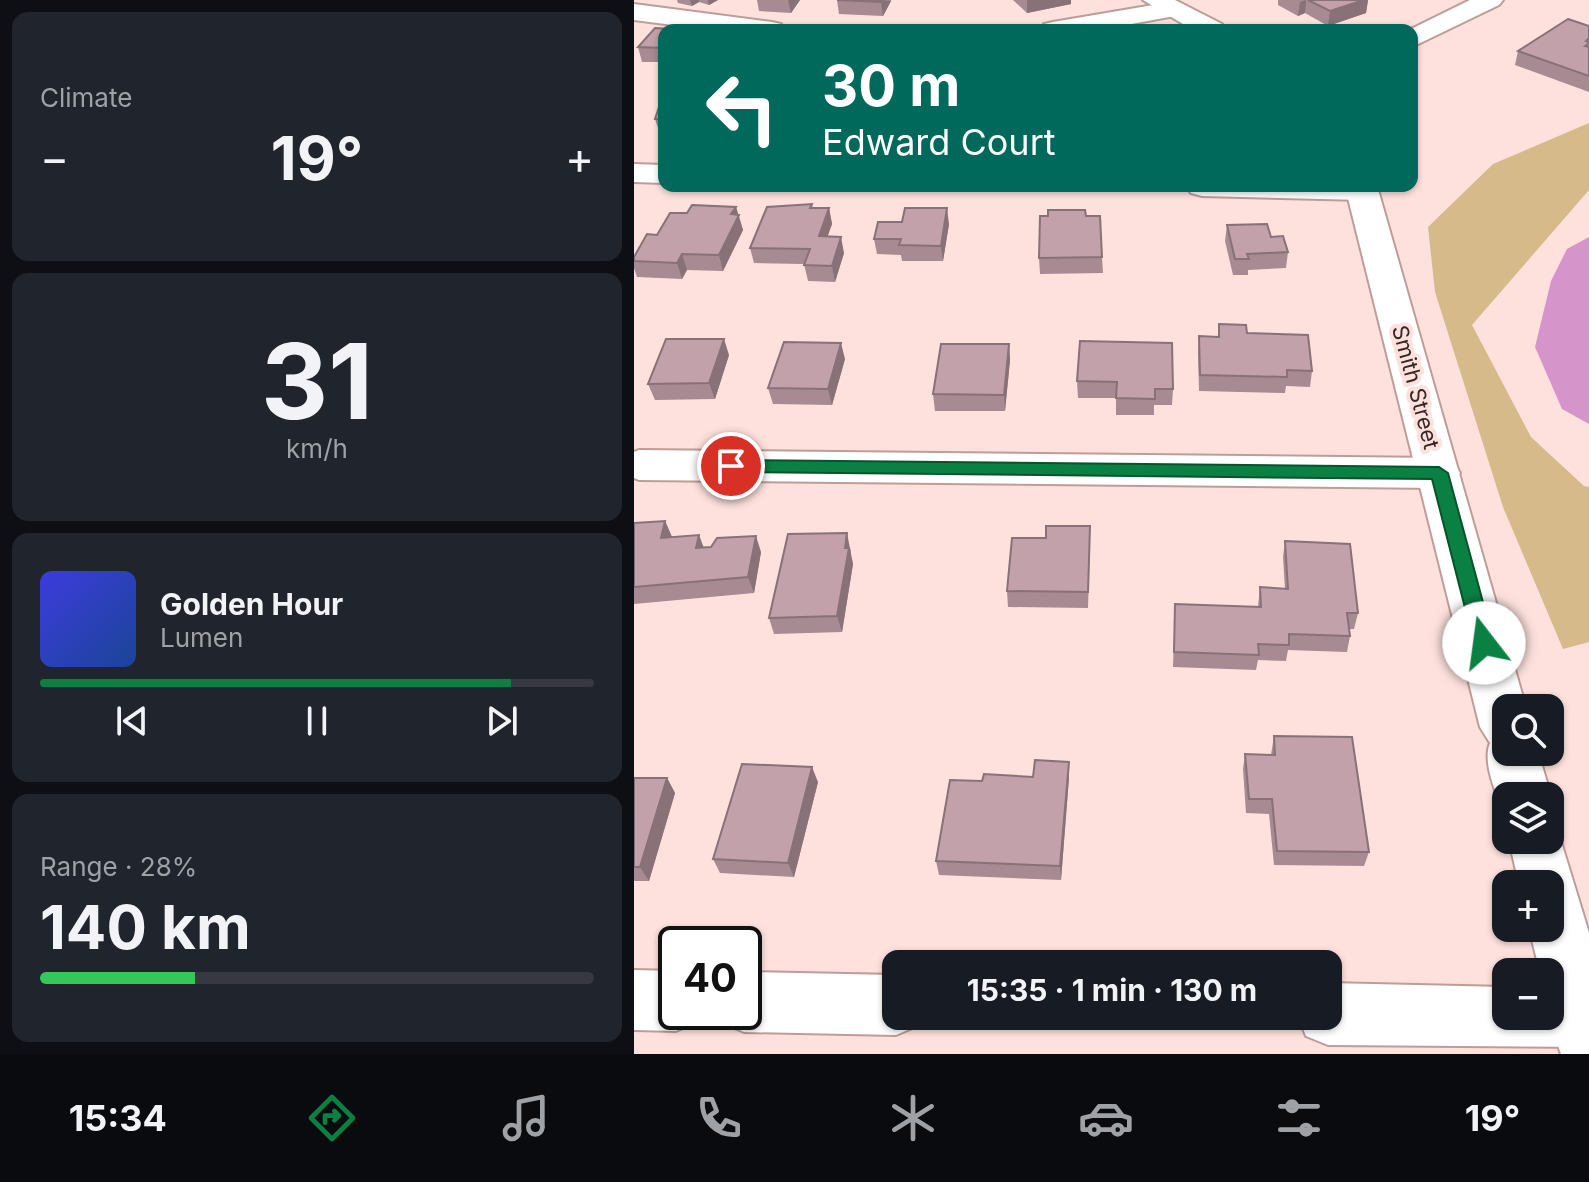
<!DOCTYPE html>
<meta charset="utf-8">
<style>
:root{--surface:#171b24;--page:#20242c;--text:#f1f3f6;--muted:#9ea1a6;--line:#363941;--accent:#0b8043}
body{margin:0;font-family:Inter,sans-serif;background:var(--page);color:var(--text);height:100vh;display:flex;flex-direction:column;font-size:30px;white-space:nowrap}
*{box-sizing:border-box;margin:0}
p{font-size:26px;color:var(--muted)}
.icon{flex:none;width:44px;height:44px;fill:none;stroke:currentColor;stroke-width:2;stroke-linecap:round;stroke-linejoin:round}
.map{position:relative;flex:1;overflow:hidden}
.panel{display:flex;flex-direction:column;gap:12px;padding:12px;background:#0d0f14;width:634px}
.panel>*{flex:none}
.guide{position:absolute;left:24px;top:24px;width:760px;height:168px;border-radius:16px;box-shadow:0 2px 6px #0004;background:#00695c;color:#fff;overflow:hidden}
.controls{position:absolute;left:858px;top:694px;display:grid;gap:16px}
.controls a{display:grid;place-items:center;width:72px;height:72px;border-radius:16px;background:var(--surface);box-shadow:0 2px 6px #0004;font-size:40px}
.speed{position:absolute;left:24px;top:926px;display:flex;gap:16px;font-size:40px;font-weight:700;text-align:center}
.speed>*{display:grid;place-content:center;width:104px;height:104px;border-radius:50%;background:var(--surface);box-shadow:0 2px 6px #0004;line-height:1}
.speed .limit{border:4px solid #111;border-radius:12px;background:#fff;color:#111}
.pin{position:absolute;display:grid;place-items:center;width:68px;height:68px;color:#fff;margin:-34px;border:4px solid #fff;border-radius:50%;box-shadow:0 2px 8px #0007}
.me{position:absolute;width:88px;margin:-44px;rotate:345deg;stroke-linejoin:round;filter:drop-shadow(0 0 6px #0008)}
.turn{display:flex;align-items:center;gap:28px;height:168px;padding:0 32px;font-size:36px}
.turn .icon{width:104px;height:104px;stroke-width:2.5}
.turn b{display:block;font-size:56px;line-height:68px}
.big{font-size:60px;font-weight:700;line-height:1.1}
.panel .widget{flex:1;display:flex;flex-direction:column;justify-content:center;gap:12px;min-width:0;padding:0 28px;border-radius:16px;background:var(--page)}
.panel .dial{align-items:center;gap:0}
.dial b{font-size:104px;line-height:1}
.song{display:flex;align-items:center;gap:24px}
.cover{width:96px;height:96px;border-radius:12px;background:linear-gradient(135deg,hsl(240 70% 55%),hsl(220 70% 35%))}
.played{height:8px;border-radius:4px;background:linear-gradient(90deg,var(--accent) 85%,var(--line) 85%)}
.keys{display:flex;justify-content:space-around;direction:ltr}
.heat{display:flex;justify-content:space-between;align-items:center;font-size:44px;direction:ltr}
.charge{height:12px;border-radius:6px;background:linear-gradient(90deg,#34c759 28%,var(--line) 0)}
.trip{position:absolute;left:248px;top:950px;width:460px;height:80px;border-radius:16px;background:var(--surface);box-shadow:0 2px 6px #0004;font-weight:700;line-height:80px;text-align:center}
.tabs{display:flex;height:128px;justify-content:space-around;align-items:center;background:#090b0e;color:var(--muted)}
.tabs .icon{width:56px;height:56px}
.tabs .current{color:var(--accent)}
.tabs b{font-size:36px;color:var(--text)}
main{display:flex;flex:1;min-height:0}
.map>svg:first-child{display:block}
.green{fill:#d6ba89}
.water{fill:#d595cb}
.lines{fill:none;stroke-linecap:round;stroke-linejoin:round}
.minor-casing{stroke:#be9d98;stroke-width:4}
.tertiary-casing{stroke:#be9d98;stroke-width:4}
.minor{fill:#fff;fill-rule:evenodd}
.tertiary{fill:#fff;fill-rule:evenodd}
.wall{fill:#a78a92}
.shaded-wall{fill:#887177}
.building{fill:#c2a1aa;stroke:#887177;stroke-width:2}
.route{fill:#0b8043;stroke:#07532c;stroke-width:2}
.labels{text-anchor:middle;stroke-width:8;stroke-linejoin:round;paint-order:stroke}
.street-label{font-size:22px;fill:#352726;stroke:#fee1dd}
</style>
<main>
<section class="panel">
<div class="widget"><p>Climate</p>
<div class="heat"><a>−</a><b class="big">19°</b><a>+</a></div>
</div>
<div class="widget dial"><b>31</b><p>km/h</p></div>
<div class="widget">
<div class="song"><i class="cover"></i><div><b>Golden Hour</b><p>Lumen</p></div></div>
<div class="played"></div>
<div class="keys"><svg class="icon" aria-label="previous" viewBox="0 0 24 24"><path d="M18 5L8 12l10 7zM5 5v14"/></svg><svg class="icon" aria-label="pause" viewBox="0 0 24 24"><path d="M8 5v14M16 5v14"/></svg><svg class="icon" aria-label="next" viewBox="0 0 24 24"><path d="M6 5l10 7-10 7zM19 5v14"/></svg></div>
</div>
<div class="widget"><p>Range · 28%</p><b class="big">140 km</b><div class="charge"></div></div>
</section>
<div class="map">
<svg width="955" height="1054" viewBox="0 0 955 1054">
<rect width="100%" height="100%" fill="#fee1dd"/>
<path class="green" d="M955,123V190L838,325L897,437L950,486L955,487V642L929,649L869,507L801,292L794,227L859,164Z"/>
<path class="water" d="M955,237V424L928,409L901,347L917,281L933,249Z"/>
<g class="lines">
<g class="minor-casing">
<g id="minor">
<path d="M537,2L546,5L550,10L546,15L465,30H406L410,24L419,22Z"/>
<path d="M0,4L138,22L147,24L151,30H78L0,20Z"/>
<path d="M0,164L30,165V183L0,182Z"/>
<path d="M552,186H741L744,190L739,197L728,200L568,196L557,193Z"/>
<path d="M5,450L805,458L820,463L826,473L820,483L805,488L5,480L0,478V452Z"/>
<path d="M0,970L42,971V1012H68L63,1022L42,1031L0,1030Z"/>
<path d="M110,972L262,975V1016H288L283,1026L262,1035L110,1032L89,1023L84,1012H110Z"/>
<path d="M694,983L872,987V1016H916V988L955,991V1047L694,1045L672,1036L664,1016H694Z"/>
</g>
</g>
<g class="tertiary-casing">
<g id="tertiary">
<path d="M509,0H541L588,24L592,30H559Z"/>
<path d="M836,0H869L865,5L778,47L775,30Z"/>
<path d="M711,186H743L892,708H872V752H904L917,796H872V813C862,797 848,761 856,743L846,727Z"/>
<path d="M916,820L921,822L955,933V1054H927C916,1027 916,1000 916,972H906L895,928H916V884H885L875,840H916Z"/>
</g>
</g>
<use href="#minor" class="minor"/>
<use href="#tertiary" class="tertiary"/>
</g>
<g class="wall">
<path d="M43,0H84L75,5L65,2L58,6L44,3Z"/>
<path d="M123,0H166L157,13L125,11Z"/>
<path d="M203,0H257V1L249,16L205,14Z"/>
<path d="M379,0H437V4L393,13Z"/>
<path d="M644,0H734L732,13L694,26L671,13L664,16L644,5Z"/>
<path d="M955,26V92L881,65L884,51Z"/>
<path d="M30,30V62H8L4,47Z"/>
<path d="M30,95V134H26L21,119Z"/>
<path d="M178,204L179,208H195L198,224L193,237L210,253L201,282L174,281L170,264L120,263L116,248Z"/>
<path d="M102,207L109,230L89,271L53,270L48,279L3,277L0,268V257L53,213Z"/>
<path d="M414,216H452L468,257L469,273L406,274L405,258Z"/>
<path d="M315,224L309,261H268L267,255L243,254L240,239Z"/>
<path d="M593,225L637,237L654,252L652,268L614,270V275H599L591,241Z"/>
<path d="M585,324L613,333L678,371L676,387L652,386L651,393L565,391L564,352L565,336L584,337Z"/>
<path d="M446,341L539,389L538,405H520V415H482V398H444L443,381Z"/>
<path d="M375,344L376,360L371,411H301L299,394Z"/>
<path d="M95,355L81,399L21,400L14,384Z"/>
<path d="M211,359L198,405L139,404L134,388Z"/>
<path d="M31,521L38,537L65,535L69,547L127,552L120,593L0,604V523Z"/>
<path d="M651,541L724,613L720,629H716V636L713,652L654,650L652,661L624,660L622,670L539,667L541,604L624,607L626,587L651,589L649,557Z"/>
<path d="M456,542L454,608L374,607L373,591Z"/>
<path d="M217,549L216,554L219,564L208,632L140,634L135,618Z"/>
<path d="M640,736L735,852L730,866L640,865L635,814L612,813L609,769L611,754L637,755Z"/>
<path d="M435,762V777L427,880L305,875L302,861L348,781L399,777Z"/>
<path d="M0,778H33L41,793L15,881H0Z"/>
<path d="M184,782L160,877L86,873L79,859Z"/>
</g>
<g class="shaded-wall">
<path d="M56,0H65V2L58,6Z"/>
<path d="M74,0H84L75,5Z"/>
<path d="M154,0H166L157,13Z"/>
<path d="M248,0L257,1L249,16L247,2Z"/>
<path d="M393,0H437V4L393,13Z"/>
<path d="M672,0L671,13L664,16L666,2Z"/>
<path d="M730,0H734L732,13L694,26L696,11Z"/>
<path d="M102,207L109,230L89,271L85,255L97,214Z"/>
<path d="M195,208L198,224L188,252L185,236Z"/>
<path d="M313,208L315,224L309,261L307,246Z"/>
<path d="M207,237L210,253L201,282L198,266Z"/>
<path d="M48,254L53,270L48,279L43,263Z"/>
<path d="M90,339L95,355L81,399L75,383Z"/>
<path d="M207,343L211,359L198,405L194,389Z"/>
<path d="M375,344L376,360L371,411L370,395Z"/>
<path d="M31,521L38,537L27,538Z"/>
<path d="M213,533L219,564L208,632L203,616Z"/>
<path d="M65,535L71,551L62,548Z"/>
<path d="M122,536L127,552L120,593L114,577Z"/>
<path d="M435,762V777L427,880L426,866Z"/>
<path d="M178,767L184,782L160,877L154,863Z"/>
<path d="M33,778L41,793L15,881L6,867Z"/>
</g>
<g class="building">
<path d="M203,0H248L247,2Z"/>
<path d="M674,0H730L696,11Z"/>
<path d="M934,19L955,26V38L952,41L955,42V43L951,46L955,47V76L884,51Z"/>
<path d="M21,28L56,30H30V48L4,47Z"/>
<path d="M29,95H30V119H21Z"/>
<path d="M178,204L176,208H195L185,236L207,237L198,266L170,265L176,249L116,248L133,207Z"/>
<path d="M58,205L102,207L97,214L105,215L85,255L48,254L43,263L0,261V257L13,234L23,235L36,213H53Z"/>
<path d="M271,208H313L307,246L265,245L267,239H240L244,222H268Z"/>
<path d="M414,210H451L452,216H466L468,257L405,258L406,216H414Z"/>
<path d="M633,224L637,237L649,236L654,252L613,254L615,259H601L593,225Z"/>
<path d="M585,324L612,325L613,333L674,335L678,371L653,370V377L566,375L565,336L585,337Z"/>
<path d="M32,339H90L75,383L14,384Z"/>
<path d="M446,341L538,343L539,389H521V399L482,398L483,382L443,381Z"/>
<path d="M150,342L207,343L194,389L134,388Z"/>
<path d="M307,344H375L370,395L299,394Z"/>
<path d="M31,521L27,538L65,535L62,548L77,547L83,538L122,536L114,577L0,587V523Z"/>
<path d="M412,526H456L454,592L373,591L378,538H412Z"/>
<path d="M213,533L211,548H215L203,616L135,618L154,534Z"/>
<path d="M651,541L716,544L724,613H713L716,636L655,634V645L624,644L625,655L540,652L541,604L627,607L626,587L654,589Z"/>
<path d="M640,736L718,737L735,852L643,851L638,799H615L611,754L641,755Z"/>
<path d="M401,760L435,762L426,866L302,861L316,780L348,781L350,774L399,777Z"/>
<path d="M108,764L178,767L154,863L79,859Z"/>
<path d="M0,778H33L6,867H0Z"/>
</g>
<path class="route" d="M97,460L805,467L814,473L860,643L850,651L840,643L798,479L97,472L89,466Z"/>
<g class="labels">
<g class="street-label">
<text transform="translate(782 387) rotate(75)" y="8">Smith Street</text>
</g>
</g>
</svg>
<div class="controls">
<a><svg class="icon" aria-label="search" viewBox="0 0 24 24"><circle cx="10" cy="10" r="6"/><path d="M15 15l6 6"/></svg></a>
<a><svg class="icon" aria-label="layers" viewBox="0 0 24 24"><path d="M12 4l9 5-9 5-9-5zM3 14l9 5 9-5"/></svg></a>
<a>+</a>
<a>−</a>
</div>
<div class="speed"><div class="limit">40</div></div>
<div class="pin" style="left:97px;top:466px;background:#d93025"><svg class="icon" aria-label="arrive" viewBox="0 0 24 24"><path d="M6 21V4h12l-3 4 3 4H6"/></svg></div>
<svg class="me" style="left:850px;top:643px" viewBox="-20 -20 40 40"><circle r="19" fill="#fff"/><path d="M0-13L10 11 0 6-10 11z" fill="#0b8043"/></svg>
<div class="trip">15:35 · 1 min · 130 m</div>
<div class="guide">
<div class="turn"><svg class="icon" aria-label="left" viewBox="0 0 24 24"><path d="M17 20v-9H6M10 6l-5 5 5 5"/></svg><div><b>30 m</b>Edward Court</div></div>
</div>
</div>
</main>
<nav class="tabs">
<b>15:34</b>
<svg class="icon current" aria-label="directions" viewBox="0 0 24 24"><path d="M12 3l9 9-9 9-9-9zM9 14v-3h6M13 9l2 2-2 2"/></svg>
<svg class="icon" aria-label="music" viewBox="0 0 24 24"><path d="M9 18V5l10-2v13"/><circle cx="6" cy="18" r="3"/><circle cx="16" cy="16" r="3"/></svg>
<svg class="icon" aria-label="phone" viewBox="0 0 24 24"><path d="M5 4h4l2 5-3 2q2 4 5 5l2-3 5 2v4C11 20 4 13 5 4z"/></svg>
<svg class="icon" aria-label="climate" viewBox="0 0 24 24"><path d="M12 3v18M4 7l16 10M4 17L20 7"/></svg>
<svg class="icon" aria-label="car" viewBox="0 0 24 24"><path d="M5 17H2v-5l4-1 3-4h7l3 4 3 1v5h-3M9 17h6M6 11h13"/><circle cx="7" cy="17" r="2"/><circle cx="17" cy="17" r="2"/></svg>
<svg class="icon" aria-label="filters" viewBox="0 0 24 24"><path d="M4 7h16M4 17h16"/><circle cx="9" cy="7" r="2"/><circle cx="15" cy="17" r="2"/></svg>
<b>19°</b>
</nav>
